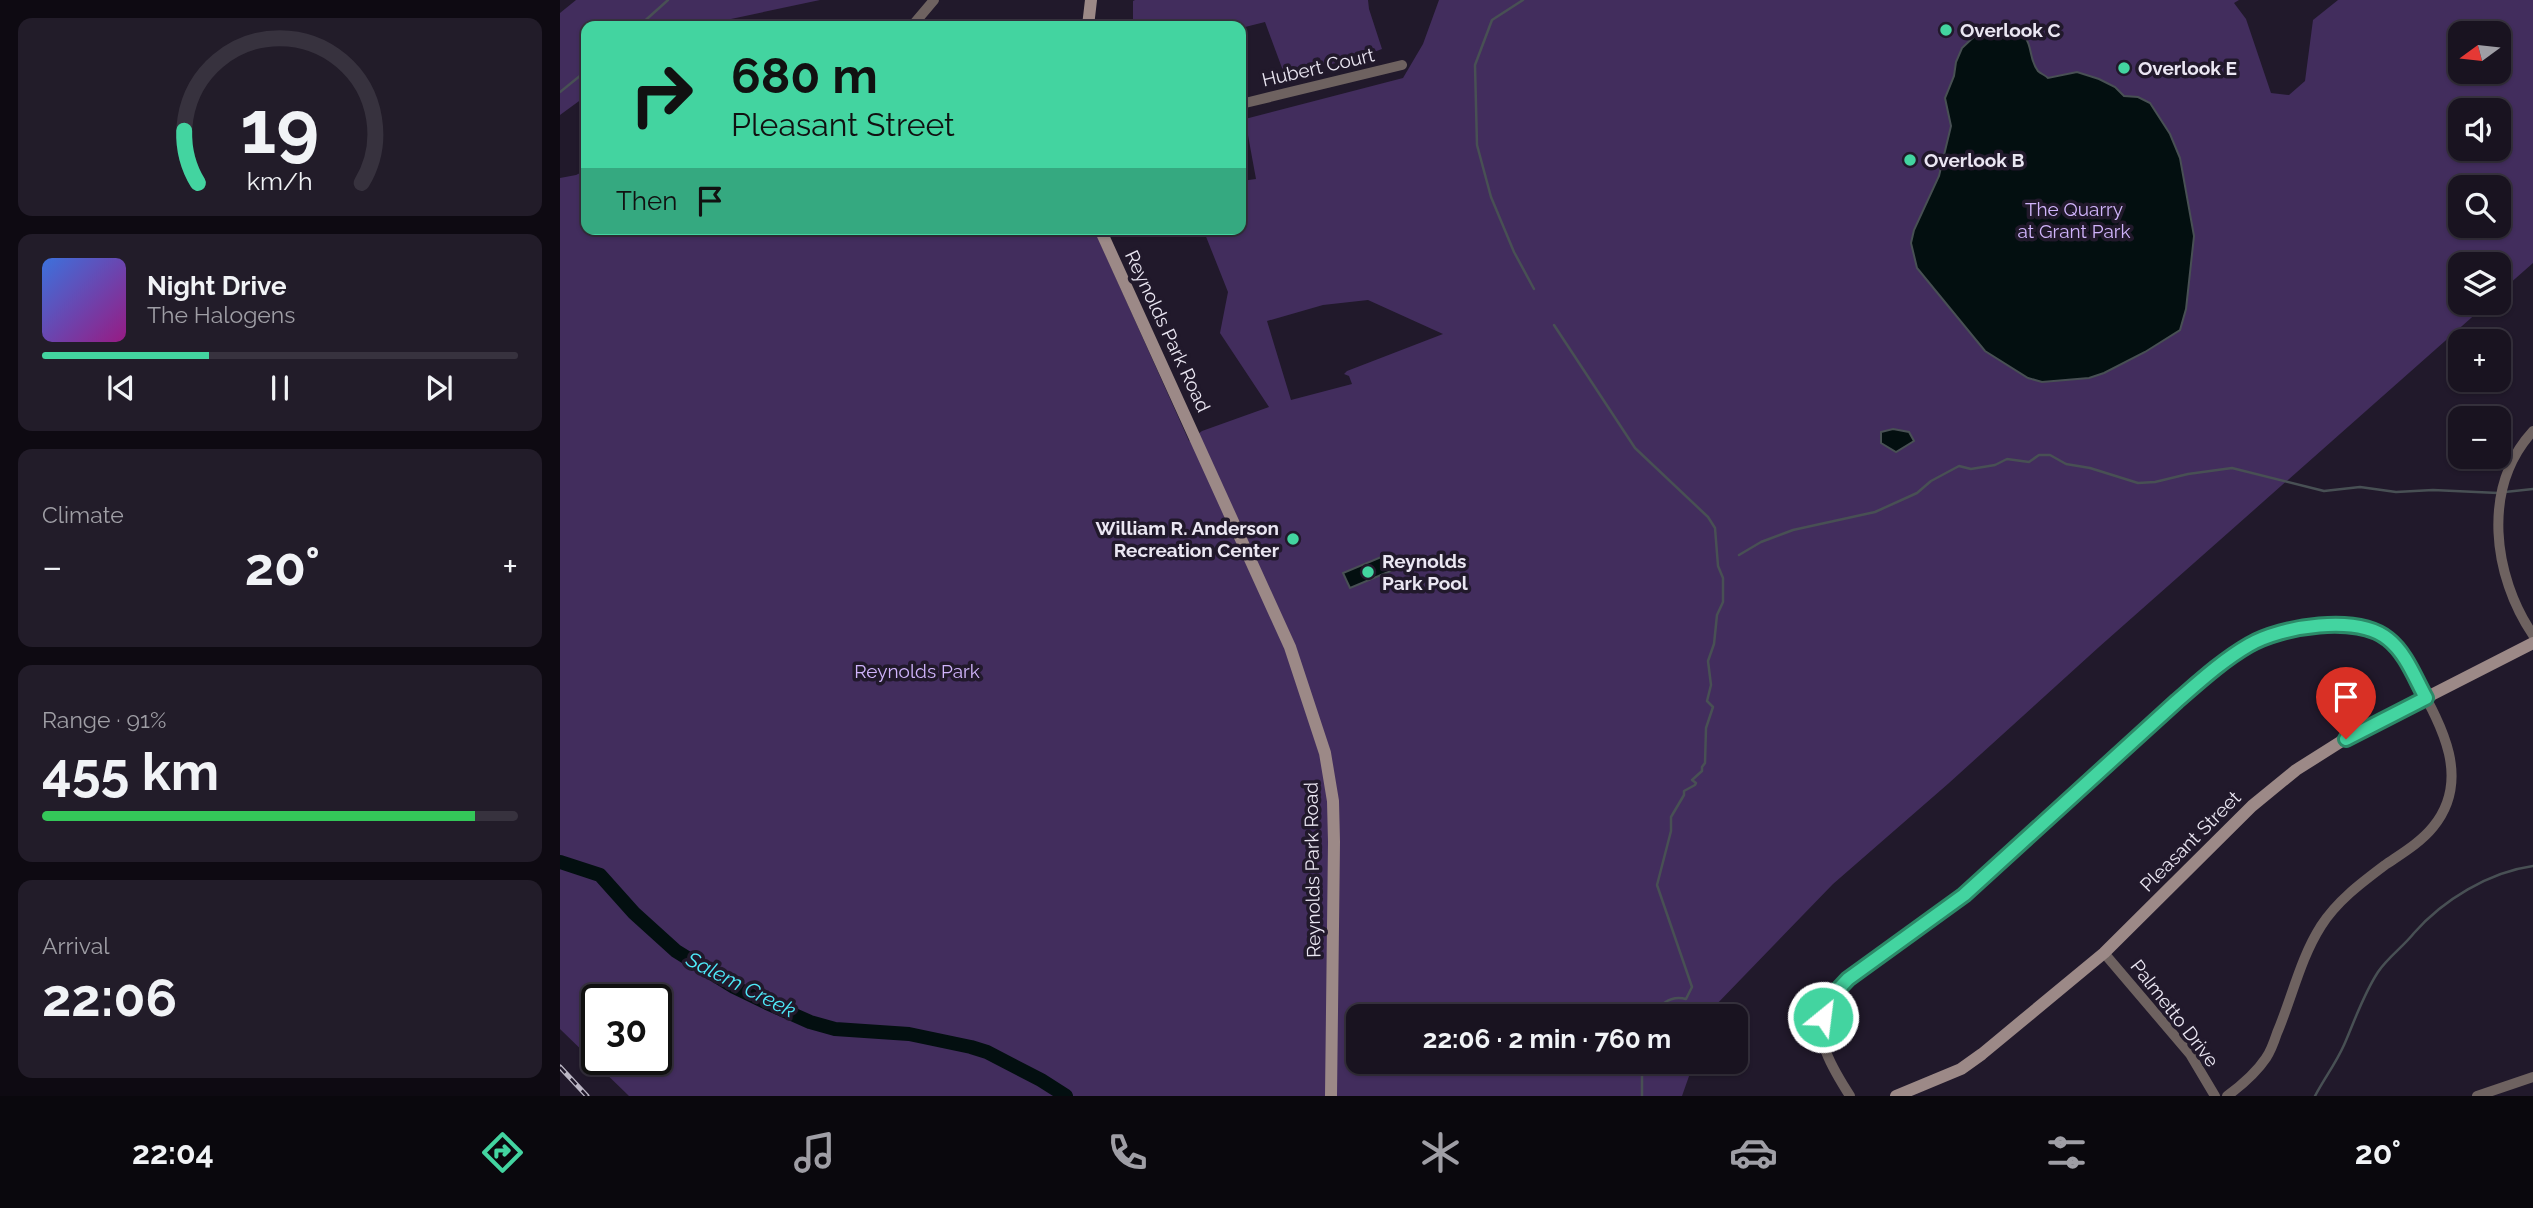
<!DOCTYPE html>
<meta charset="utf-8">
<style>
:root{--surface:#191320;--page:#221c29;--text:#f1f3f6;--muted:#9f9ea5;--line:#37323e;--accent:#43d4a0}
body{margin:0;font-family:Raleway,sans-serif;background:var(--page);color:var(--text);height:100vh;display:flex;flex-direction:column;font-size:26px;white-space:nowrap}
*{box-sizing:border-box;margin:0}
p{font-size:23px;color:var(--muted)}
.icon{flex:none;width:38px;height:38px;fill:none;stroke:currentColor;stroke-width:2;stroke-linecap:round;stroke-linejoin:round}
.map{position:relative;flex:1;overflow:hidden}
.sheet{display:flex;flex-direction:column;gap:18px;padding:18px;background:#0e0a12;width:560px}
.sheet>*{flex:none}
.top-card{position:absolute;left:21px;top:21px;width:665px;height:214px;border-radius:14px;box-shadow:0 2px 5px #0004,0 0 0 2px var(--line);background:#43d4a0;color:#111;overflow:hidden}
.needle{width:46px;rotate:255deg}
.fabs{position:absolute;left:1888px;top:21px;display:grid;gap:14px}
.fabs a{display:grid;place-items:center;width:63px;height:63px;border-radius:14px;background:var(--surface);box-shadow:0 2px 5px #0004,0 0 0 2px var(--line);font-size:35px}
.speed{position:absolute;left:21px;top:984px;display:flex;gap:14px;font-size:35px;font-weight:700;text-align:center}
.speed>*{display:grid;place-content:center;width:91px;height:91px;border-radius:50%;background:var(--surface);box-shadow:0 2px 5px #0004,0 0 0 2px var(--line);line-height:1}
.speed .limit{border:4px solid #111;border-radius:10px;background:#fff;color:#111}
.pin{position:absolute;display:grid;place-items:center;width:60px;height:60px;color:#fff;margin:-72px -30px;border-radius:50% 50% 50% 0;rotate:-45deg;box-shadow:0 0 7px #0007}
.pin .icon{rotate:45deg}
.me{position:absolute;width:77px;margin:-38px;rotate:29deg;stroke-linejoin:round;filter:drop-shadow(0 0 5px #0008)}
.turn{display:flex;align-items:center;gap:24px;height:147px;padding:0 35px;font-size:32px}
.turn .icon{width:91px;height:91px;stroke-width:2.5}
.turn b{display:block;font-size:49px;line-height:60px}
.then{display:flex;align-items:center;height:66px;padding:0 35px;background:#0003;gap:14px;font-size:26px}
.big{font-size:52px;font-weight:700;line-height:1.1}
.sheet .widget{flex:1;display:flex;flex-direction:column;justify-content:center;gap:10px;min-width:0;padding:0 24px;border-radius:14px;background:var(--page)}
.sheet .dial{align-items:center;gap:0}
.dial svg{height:182px;overflow:visible;fill:none;stroke:var(--line);stroke-width:7;stroke-linecap:round;text-anchor:middle}
.dial text{fill:var(--text);stroke:none}
.song{display:flex;align-items:center;gap:21px}
.cover{width:84px;height:84px;border-radius:10px;background:linear-gradient(135deg,hsl(220 70% 55%),hsl(310 70% 35%))}
.played{height:7px;border-radius:4px;background:linear-gradient(90deg,var(--accent) 35%,var(--line) 35%)}
.keys{display:flex;justify-content:space-around;direction:ltr}
.heat{display:flex;justify-content:space-between;align-items:center;font-size:38px;direction:ltr}
.charge{height:10px;border-radius:5px;background:linear-gradient(90deg,#34c759 91%,var(--line) 0)}
.trip{position:absolute;left:786px;top:1004px;width:402px;height:70px;border-radius:14px;background:var(--surface);box-shadow:0 2px 5px #0004,0 0 0 2px var(--line);font-weight:700;line-height:70px;text-align:center}
.menu{display:flex;height:112px;justify-content:space-around;align-items:center;background:#0a080d;color:var(--muted)}
.menu .icon{width:49px;height:49px}
.menu .selected{color:var(--accent)}
.menu b{font-size:32px;color:var(--text)}
main{display:flex;flex:1;min-height:0}
.map>svg:first-child{display:block}
.green{fill:#422d5d;fill-rule:evenodd}
.water{fill:#030f10;stroke:#485054;stroke-width:2}
.lines{fill:none;stroke-linecap:round;stroke-linejoin:round}
.stream{stroke:#485054;stroke-width:2.5}
.river{stroke:#030f10;stroke-width:14}
.street{stroke:#6e6260;stroke-width:10}
.secondary{stroke:#9c8987;stroke-width:12}
.rail-casing{stroke:#bcb7c5;stroke-width:5}
.rail{stroke:#21192b;stroke-width:2.5;stroke-dasharray:8;stroke-linecap:butt}
.route-casing{stroke:#2c8a68;stroke-width:18}
.route{stroke:#43d4a0;stroke-width:12}
.poi-dot{fill:#43d4a0;stroke:#21192b;stroke-width:2.5}
.labels{text-anchor:middle;stroke-width:7;stroke-linejoin:round;paint-order:stroke}
.poi-label{font-size:19px;font-weight:bold;fill:#eae6f2;stroke:#21192b;text-anchor:start}
.street-label{font-size:19px;fill:#eae6f2;stroke:#21192b}
.park-label{font-size:19px;fill:#d0b4fb;stroke:#21192b}
.water-label{font-size:21px;font-style:italic;fill:#4eeafa;stroke:#21192b}
</style>
<main>
<section class="sheet">
<div class="widget dial"><svg viewBox="0 0 100 80">
<path d="M14 69A42 42 0 1 1 86 69"/>
<path d="M14 69A42 42 0 0 1 8 46" stroke="#43d4a0"/>
<text x="50" y="56" font-size="32" font-weight="700">19</text>
<text x="50" y="72" font-size="11">km/h</text>
</svg></div>
<div class="widget">
<div class="song"><i class="cover"></i><div><b>Night Drive</b><p>The Halogens</p></div></div>
<div class="played"></div>
<div class="keys"><svg class="icon" aria-label="previous" viewBox="0 0 24 24"><path d="M18 5L8 12l10 7zM5 5v14"/></svg><svg class="icon" aria-label="pause" viewBox="0 0 24 24"><path d="M8 5v14M16 5v14"/></svg><svg class="icon" aria-label="next" viewBox="0 0 24 24"><path d="M6 5l10 7-10 7zM19 5v14"/></svg></div>
</div>
<div class="widget"><p>Climate</p>
<div class="heat"><a>−</a><b class="big">20°</b><a>+</a></div>
</div>
<div class="widget"><p>Range · 91%</p><b class="big">455 km</b><div class="charge"></div></div>
<div class="widget"><p>Arrival</p><b class="big">22:06</b></div>
</section>
<div class="map">
<svg width="1973" height="1096" viewBox="0 0 1973 1096">
<rect width="100%" height="100%" fill="#21192b"/>
<g class="green">
<path d="M16,0H260L138,26H26V96L0,115V13Z"/>
<path d="M575,0H808L809,9L822,49L803,56L725,76L705,22L681,28L573,26V1Z"/>
<path d="M879,0H1679L1674,3L1686,19L1711,93L1729,95L1745,81L1753,20L1778,0H1973V263L1939,293V264H1900V303H1928L1539,647L1389,783L1273,884L1153,1008L1150,1017H798V1062H1134L1122,1096H69L0,1029V178L16,175L26,170V229H534L629,441L642,431L709,407L660,333L668,292L643,229H681V181L696,179L685,119L843,78L863,44ZM1900,33H1939V72H1900ZM1900,110H1939V149H1900ZM1900,187H1939V226H1900ZM808,300L883,334L787,371L784,374L789,376L792,384L731,400L707,321L763,305ZM37,999H96V1059H37Z"/>
</g>
<g class="water">
<path d="M1446,28C1478,33 1465,55 1478,71C1481,74 1485,75 1488,78L1517,72L1539,79L1555,87L1564,96L1578,97L1590,103L1610,134L1620,158L1634,236L1626,309L1620,330L1585,352L1544,373L1529,378L1482,382L1468,378L1425,351L1357,268L1351,243L1354,230L1379,176L1391,126L1385,98L1394,76L1396,62L1402,48L1419,32L1430,29Z"/>
<path d="M1333,429L1349,432L1354,441L1336,452L1321,443V432Z"/>
<path d="M826,555L833,570L790,588L783,573Z"/>
</g>
<g class="lines">
<g class="stream">
<path d="M963,0L932,20L915,65L917,145L931,197L954,252L974,289"/>
<path d="M79,26L108,0"/>
<path d="M0,92L26,71"/>
<path d="M994,325L1075,448L1148,517L1155,528L1158,566L1163,578V602L1157,615L1154,644L1148,661L1151,685L1147,701L1153,707L1146,728L1145,763L1142,767V771L1132,780L1136,783L1135,785L1124,791V795L1111,817V831L1097,885L1132,987L1126,999C1110,995 1100,1004 1093,1017"/>
<path d="M1945,492L1973,489"/>
<path d="M1179,555L1201,542L1233,530L1315,512L1357,493L1371,481L1399,466L1411,469L1435,465L1447,459L1469,462L1479,455H1490L1506,464L1530,468L1578,483L1595,482L1628,474L1672,468L1764,491L1800,487L1836,492L1873,490L1938,493"/>
<path d="M1082,1096V1062"/>
<path d="M1755,1096C1764,1079 1776,1063 1784,1045C1795,1020 1803,995 1818,972C1828,957 1843,947 1854,933C1883,900 1929,872 1973,866"/>
</g>
<path class="river" d="M0,862L40,875L74,913L116,951L174,987L207,1003L250,1022L275,1029L349,1034L411,1047L427,1052L481,1080L506,1096"/>
<g class="street">
<path d="M352,26L374,0"/>
<path d="M681,104L842,65"/>
<path d="M1973,431C1921,488 1933,576 1973,635"/>
<path d="M1544,953L1630,1054L1655,1096"/>
<path d="M1290,1096C1272,1067 1251,1037 1268,1002C1283,971 1371,921 1402,897C1427,877 1450,855 1473,833C1513,796 1554,759 1594,723C1624,695 1654,665 1689,645C1715,630 1752,625 1781,624C1818,623 1838,647 1854,676C1880,723 1913,778 1873,827C1860,843 1841,854 1825,865C1801,883 1777,901 1761,926C1740,959 1732,998 1717,1033C1714,1042 1711,1051 1706,1058C1696,1073 1682,1085 1667,1096"/>
<path d="M1917,1096L1973,1077"/>
</g>
<g class="secondary">
<path d="M528,26L531,0"/>
<path d="M540,229L730,647L765,753L773,801L774,842L771,1096"/>
<path d="M1336,1096L1401,1069L1422,1054L1544,953L1692,806L1736,770L1785,739L1973,643"/>
</g>
<g class="rail-casing">
<path id="rail" d="M0,1067L27,1096"/>
</g>
<use href="#rail" class="rail"/>
</g>
<g class="lines">
<g class="route-casing">
<path id="route" d="M1263,1017L1273,995L1288,979L1404,895L1617,701C1640,681 1663,660 1689,645C1722,626 1797,614 1828,639C1846,653 1855,678 1866,698L1786,739"/>
</g>
<use href="#route" class="route"/>
</g>
<g class="poi-dot">
<circle cx="1386" cy="30" r="7"/>
<circle cx="1564" cy="68" r="7"/>
<circle cx="1350" cy="160" r="7"/>
<circle cx="733" cy="539" r="7"/>
<circle cx="808" cy="572" r="7"/>
</g>
<g class="labels">
<g class="poi-label">
<text x="1400" y="37">Overlook C</text>
<text x="1578" y="75">Overlook E</text>
<text x="1364" y="167">Overlook B</text>
<text x="719" y="535" text-anchor="end">William R. Anderson<tspan x="719" dy="22">Recreation Center</tspan></text>
<text x="822" y="568">Reynolds<tspan x="822" dy="22">Park Pool</tspan></text>
</g>
<g class="street-label">
<text transform="translate(758 67) rotate(-13)" y="7">Hubert Court</text>
<text transform="translate(608 331) rotate(65)" y="7">Reynolds Park Road</text>
<text transform="translate(1630 841) rotate(-45)" y="7">Pleasant Street</text>
<text transform="translate(752 870) rotate(-91)" y="7">Reynolds Park Road</text>
<text transform="translate(1615 1013) rotate(52)" y="7">Palmetto Drive</text>
</g>
<g class="park-label">
<text x="1514" y="216">The Quarry<tspan x="1514" dy="22">at Grant Park</tspan></text>
<text x="357" y="678">Reynolds Park</text>
</g>
<g class="water-label">
<text transform="translate(181 985) rotate(27)" y="7">Salem Creek</text>
</g>
</g>
</svg>
<div class="fabs">
<a><svg class="needle" viewBox="-14 -14 28 28"><path d="M0-13l5 13h-10z" fill="#e53935"/><path d="M0 13l5-13h-10z" fill="#9f9ea5"/></svg></a>
<a><svg class="icon" aria-label="sound" viewBox="0 0 24 24"><path d="M4 9h4l5-4v14l-5-4H4zM17 9q2 3 0 6"/></svg></a>
<a><svg class="icon" aria-label="search" viewBox="0 0 24 24"><circle cx="10" cy="10" r="6"/><path d="M15 15l6 6"/></svg></a>
<a><svg class="icon" aria-label="layers" viewBox="0 0 24 24"><path d="M12 4l9 5-9 5-9-5zM3 14l9 5 9-5"/></svg></a>
<a>+</a>
<a>−</a>
</div>
<div class="speed"><div class="limit">30</div></div>
<div class="pin" style="left:1786px;top:739px;background:#d93025"><svg class="icon" aria-label="arrive" viewBox="0 0 24 24"><path d="M6 21V4h12l-3 4 3 4H6"/></svg></div>
<svg class="me" style="left:1263px;top:1017px" viewBox="-20 -20 40 40"><circle r="17" fill="#43d4a0" stroke="#fff" stroke-width="3"/><path d="M0-11L8 9 0 5-8 9z" fill="#fff"/></svg>
<div class="trip">22:06 · 2 min · 760 m</div>
<div class="top-card">
<div class="turn"><svg class="icon" aria-label="right" viewBox="0 0 24 24"><path d="M7 20v-9h11M14 6l5 5-5 5"/></svg><div><b>680 m</b>Pleasant Street</div></div>
<div class="then">Then<svg class="icon" aria-label="arrive" viewBox="0 0 24 24"><path d="M6 21V4h12l-3 4 3 4H6"/></svg></div>
</div>
</div>
</main>
<nav class="menu">
<b>22:04</b>
<svg class="icon selected" aria-label="directions" viewBox="0 0 24 24"><path d="M12 3l9 9-9 9-9-9zM9 14v-3h6M13 9l2 2-2 2"/></svg>
<svg class="icon" aria-label="music" viewBox="0 0 24 24"><path d="M9 18V5l10-2v13"/><circle cx="6" cy="18" r="3"/><circle cx="16" cy="16" r="3"/></svg>
<svg class="icon" aria-label="phone" viewBox="0 0 24 24"><path d="M5 4h4l2 5-3 2q2 4 5 5l2-3 5 2v4C11 20 4 13 5 4z"/></svg>
<svg class="icon" aria-label="climate" viewBox="0 0 24 24"><path d="M12 3v18M4 7l16 10M4 17L20 7"/></svg>
<svg class="icon" aria-label="car" viewBox="0 0 24 24"><path d="M5 17H2v-5l4-1 3-4h7l3 4 3 1v5h-3M9 17h6M6 11h13"/><circle cx="7" cy="17" r="2"/><circle cx="17" cy="17" r="2"/></svg>
<svg class="icon" aria-label="filters" viewBox="0 0 24 24"><path d="M4 7h16M4 17h16"/><circle cx="9" cy="7" r="2"/><circle cx="15" cy="17" r="2"/></svg>
<b>20°</b>
</nav>
